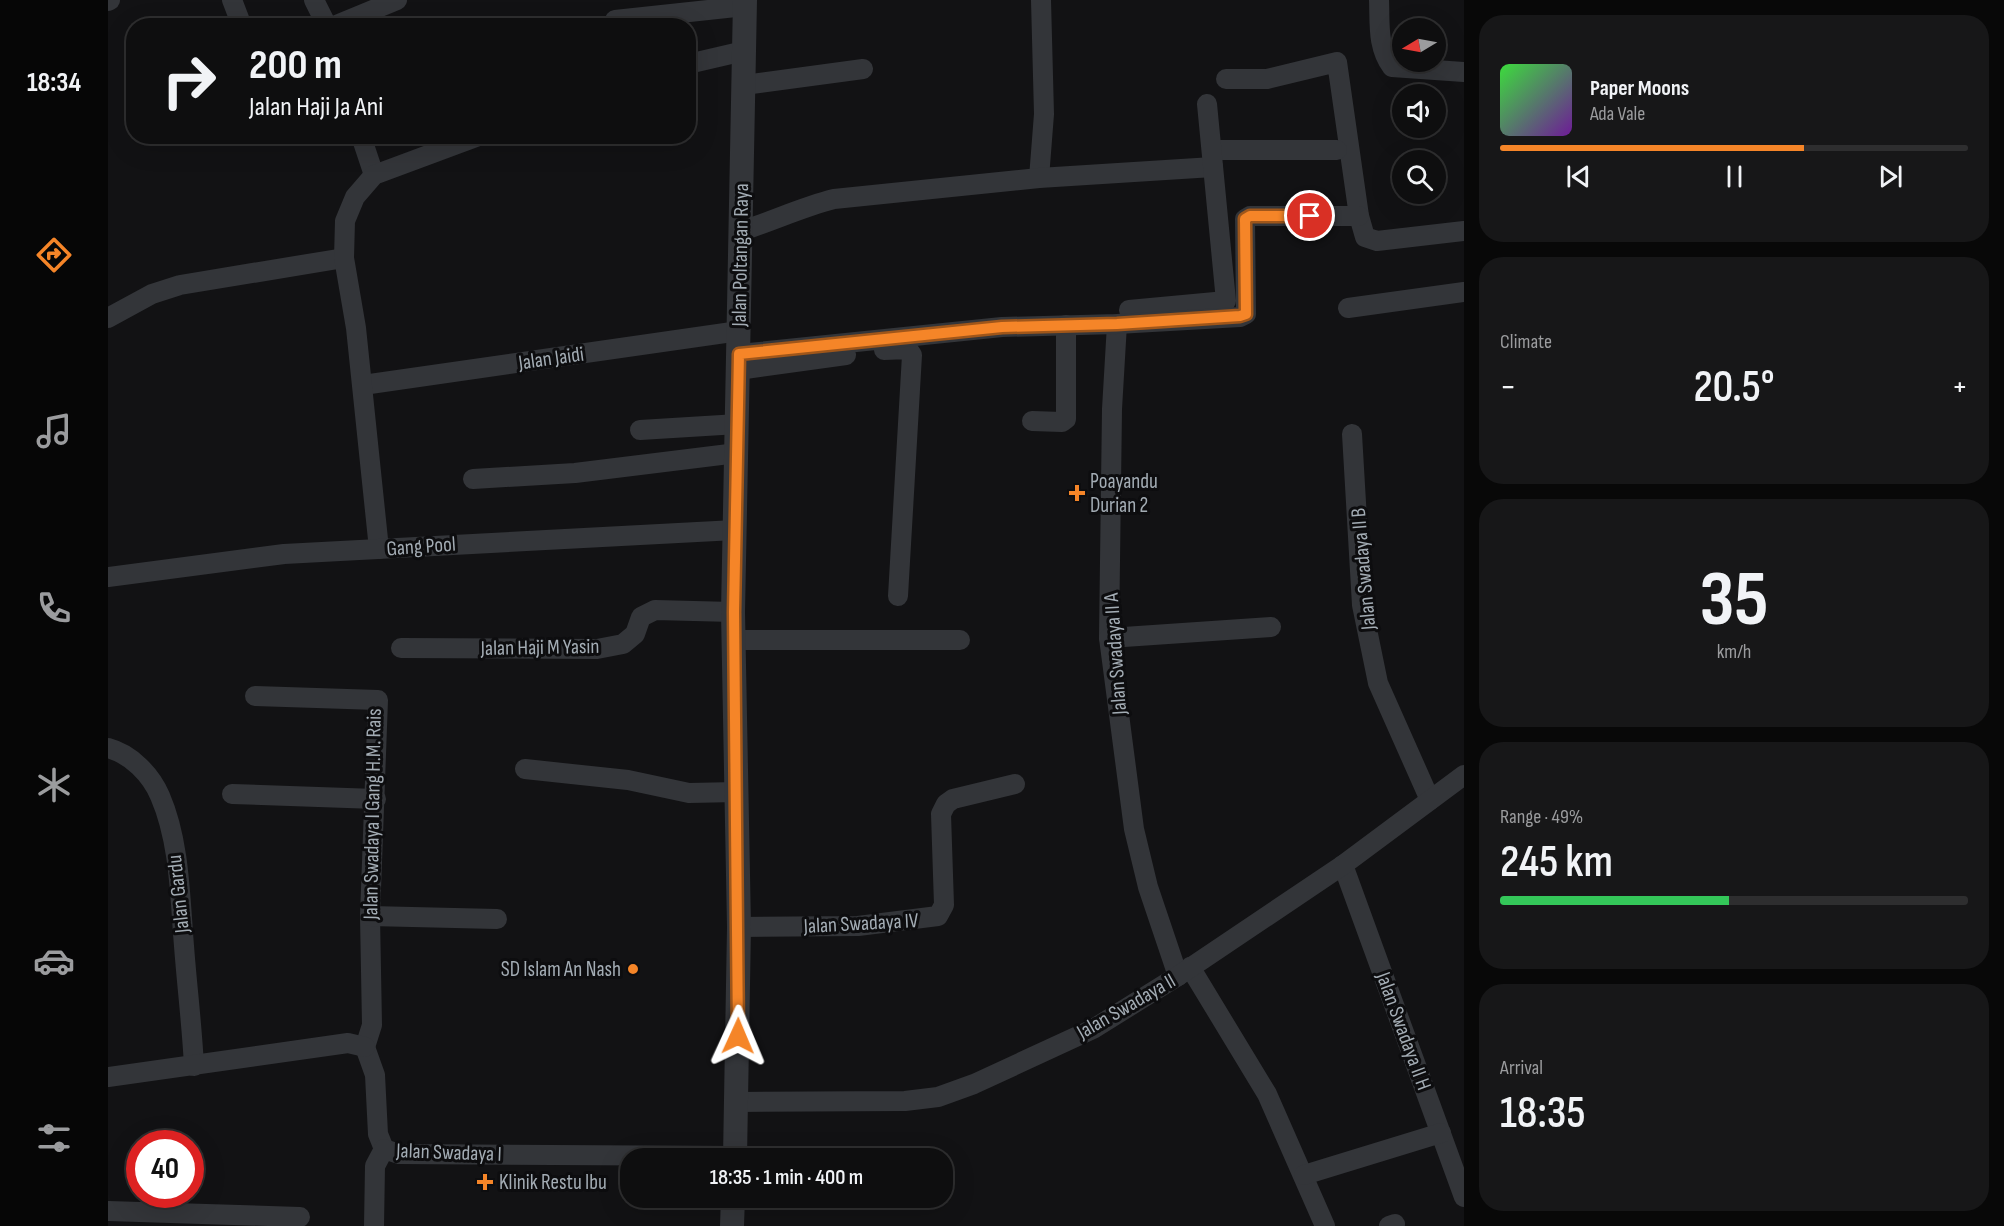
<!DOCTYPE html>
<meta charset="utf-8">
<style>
:root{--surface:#0e0e0f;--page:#171718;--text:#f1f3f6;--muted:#9b9c9e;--line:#2e2e2f;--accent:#f58528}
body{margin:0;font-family:"Sofia Sans Condensed",sans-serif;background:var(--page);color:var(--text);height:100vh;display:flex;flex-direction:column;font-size:22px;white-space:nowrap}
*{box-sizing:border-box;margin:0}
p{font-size:20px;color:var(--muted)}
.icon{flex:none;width:33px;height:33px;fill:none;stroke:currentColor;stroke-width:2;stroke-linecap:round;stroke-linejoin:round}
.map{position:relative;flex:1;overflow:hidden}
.sheet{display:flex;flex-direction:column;gap:15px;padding:15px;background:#080808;width:540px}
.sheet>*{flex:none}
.banner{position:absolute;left:18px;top:18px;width:570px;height:126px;border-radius:24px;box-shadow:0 6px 24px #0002,0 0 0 2px var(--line);background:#0e0e0f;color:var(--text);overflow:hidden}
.needle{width:39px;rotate:260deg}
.buttons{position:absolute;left:1284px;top:18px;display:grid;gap:12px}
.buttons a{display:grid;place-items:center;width:54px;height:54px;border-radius:50%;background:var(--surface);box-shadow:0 6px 24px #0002,0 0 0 2px var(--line);font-size:30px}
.speed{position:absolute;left:18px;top:1130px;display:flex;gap:12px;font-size:30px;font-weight:700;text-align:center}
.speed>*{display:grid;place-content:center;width:78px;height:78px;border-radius:50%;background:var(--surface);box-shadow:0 6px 24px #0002,0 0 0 2px var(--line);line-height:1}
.speed .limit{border:9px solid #d22;background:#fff;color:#111}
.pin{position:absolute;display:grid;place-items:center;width:51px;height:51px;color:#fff;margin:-26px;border:3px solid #fff;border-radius:50%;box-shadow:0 2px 6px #0007}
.me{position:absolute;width:66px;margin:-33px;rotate:1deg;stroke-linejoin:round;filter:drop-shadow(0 0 4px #0008)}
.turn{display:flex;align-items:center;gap:21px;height:126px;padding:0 24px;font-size:27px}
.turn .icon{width:78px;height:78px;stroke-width:2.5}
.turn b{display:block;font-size:42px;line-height:51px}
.big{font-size:45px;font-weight:600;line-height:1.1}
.sheet .tile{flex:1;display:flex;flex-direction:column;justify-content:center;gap:9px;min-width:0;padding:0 21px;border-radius:24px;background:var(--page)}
.sheet .dial{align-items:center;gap:0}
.dial b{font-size:78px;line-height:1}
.song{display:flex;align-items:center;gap:18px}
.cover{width:72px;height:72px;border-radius:9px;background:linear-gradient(135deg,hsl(120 70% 55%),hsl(280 70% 35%))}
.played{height:6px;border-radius:3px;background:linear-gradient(90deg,var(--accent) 65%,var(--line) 65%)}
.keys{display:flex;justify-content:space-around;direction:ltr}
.heat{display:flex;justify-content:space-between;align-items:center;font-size:33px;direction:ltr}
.charge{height:9px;border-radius:4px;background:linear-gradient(90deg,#34c759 49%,var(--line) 0)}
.trip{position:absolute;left:512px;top:1148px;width:333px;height:60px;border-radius:24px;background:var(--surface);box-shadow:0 6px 24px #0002,0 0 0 2px var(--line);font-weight:600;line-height:60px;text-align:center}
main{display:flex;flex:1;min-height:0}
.tabs{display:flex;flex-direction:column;width:108px;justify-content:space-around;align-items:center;background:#060606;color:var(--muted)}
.tabs .icon{width:42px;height:42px}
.tabs .current{color:var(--accent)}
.tabs b{font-size:27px;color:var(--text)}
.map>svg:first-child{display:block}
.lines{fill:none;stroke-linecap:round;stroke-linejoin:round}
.minor{stroke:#333539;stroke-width:20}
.tertiary{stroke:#333539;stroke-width:24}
.route-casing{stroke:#9f561a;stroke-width:15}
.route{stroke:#f58528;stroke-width:10}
.poi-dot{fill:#f58528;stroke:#0d0d0f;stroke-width:2}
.labels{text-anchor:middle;stroke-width:6;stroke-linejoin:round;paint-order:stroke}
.street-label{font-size:21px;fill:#a3acb4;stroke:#0d0d0f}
.poi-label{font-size:21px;fill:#a3acb4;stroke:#0d0d0f;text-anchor:start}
</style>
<main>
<nav class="tabs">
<b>18:34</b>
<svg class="icon current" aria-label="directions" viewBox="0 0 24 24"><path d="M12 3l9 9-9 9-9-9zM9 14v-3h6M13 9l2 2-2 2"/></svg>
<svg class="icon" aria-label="music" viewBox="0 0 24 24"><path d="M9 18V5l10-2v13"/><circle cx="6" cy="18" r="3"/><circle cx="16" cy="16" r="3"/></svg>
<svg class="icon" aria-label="phone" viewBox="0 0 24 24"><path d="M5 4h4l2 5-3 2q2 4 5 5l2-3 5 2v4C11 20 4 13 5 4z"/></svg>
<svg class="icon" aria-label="climate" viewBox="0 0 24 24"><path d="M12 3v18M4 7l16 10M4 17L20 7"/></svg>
<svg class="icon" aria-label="car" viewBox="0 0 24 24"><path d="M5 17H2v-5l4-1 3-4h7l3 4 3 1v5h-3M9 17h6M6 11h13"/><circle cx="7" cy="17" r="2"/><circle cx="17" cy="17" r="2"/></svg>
<svg class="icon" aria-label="filters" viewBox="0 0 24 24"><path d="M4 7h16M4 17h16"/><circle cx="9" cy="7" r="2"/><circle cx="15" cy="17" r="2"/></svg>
</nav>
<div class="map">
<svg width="1356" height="1226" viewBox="0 0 1356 1226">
<rect width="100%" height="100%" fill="#121214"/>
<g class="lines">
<g class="minor">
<path d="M124,0L134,26"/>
<path d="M206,0L219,26"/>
<path d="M1271,0C1272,23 1269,47 1284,67L1356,72"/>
<path d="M0,1L2,0"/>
<path d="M507,20L637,6"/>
<path d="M226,26L289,0"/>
<path d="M580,64L636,51"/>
<path d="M1118,79H1159L1229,62L1251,216L1257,237L1269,241L1356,231"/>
<path d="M636,85L755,69"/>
<path d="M253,136L266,175"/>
<path d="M1104,150H1229"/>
<path d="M931,178L936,114L933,0"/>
<path d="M633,231C665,221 694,207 726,199L931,178L1105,167"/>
<path d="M1240,308L1356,292"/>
<path d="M1021,310L1118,301L1099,104"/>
<path d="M0,318L44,294L72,285L236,258"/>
<path d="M1009,324L1004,409L1001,638L1026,829L1040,887L1070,976"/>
<path d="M776,350L800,349L804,355L790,596"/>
<path d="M631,354L894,327L1009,324L1132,317L1138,314L1137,219L1142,216H1251"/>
<path d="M630,370L738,355"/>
<path d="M255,385L631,331"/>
<path d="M924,421L954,422L958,419V325"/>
<path d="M532,430L630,424"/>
<path d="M1244,434L1254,605L1270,683L1322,800"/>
<path d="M365,479L467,473L629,453"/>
<path d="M271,549L248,328L236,258L237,221L247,197L266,175L371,136"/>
<path d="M0,577L176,554L627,530"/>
<path d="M1001,638L1163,627"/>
<path d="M626,640H852"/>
<path d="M293,648L489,649L515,644L527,634L533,617L547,610L625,612"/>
<path d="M147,696L270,700L262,916L264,1025L257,1047"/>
<path d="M0,748C23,754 43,775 52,796C72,842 72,898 76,946C79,986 84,1026 86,1066"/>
<path d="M417,769L520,780L581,793L629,792"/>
<path d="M124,794L268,799"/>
<path d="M1235,865L1356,1197"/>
<path d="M262,916L389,919"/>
<path d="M631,927L750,926L830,916L836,905L833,814L838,804L845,799L907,784"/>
<path d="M1082,967L1159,1094L1217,1226"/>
<path d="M257,1047L267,1075L270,1134L276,1149L291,1154L627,1156"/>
<path d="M0,1077L240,1043L257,1047"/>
<path d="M630,1102L797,1101L830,1097L866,1084L985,1029L1070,976L1235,865L1356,775"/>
<path d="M1196,1175L1333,1133"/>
<path d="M0,1211L192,1217"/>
<path d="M266,1226L267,1166L276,1149"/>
<path d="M1281,1226L1287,1224"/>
</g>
<g class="tertiary">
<path d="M627,1158L631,927L625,612L637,0"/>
<path d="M624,1226L625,1197"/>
</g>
</g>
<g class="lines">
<g class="route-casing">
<path id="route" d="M630,1036L626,612L631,354L894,327L1009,324L1132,316L1138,314L1137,219L1142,216H1202"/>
</g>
<use href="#route" class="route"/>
</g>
<g class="poi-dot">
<path d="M966 484h6v6h6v6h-6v6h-6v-6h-6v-6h6z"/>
<circle cx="525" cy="969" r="6"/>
<path d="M374 1173h6v6h6v6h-6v6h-6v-6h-6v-6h6z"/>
</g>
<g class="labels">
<g class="street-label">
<text transform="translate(632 255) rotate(-89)" y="7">Jalan Poltangan Raya</text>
<text transform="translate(443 358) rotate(-8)" y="7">Jalan Jaidi</text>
<text transform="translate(313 546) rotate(-4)" y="7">Gang Pool</text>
<text transform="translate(1255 569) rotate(-95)" y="7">Jalan Swadaya II B</text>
<text transform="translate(432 647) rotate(-1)" y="7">Jalan Haji M Yasin</text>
<text transform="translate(1007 654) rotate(-94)" y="7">Jalan Swadaya II A</text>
<text transform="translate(264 814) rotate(-89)" y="7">Jalan Swadaya I Gang H.M. Rais</text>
<text transform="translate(70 894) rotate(-96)" y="7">Jalan Gardu</text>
<text transform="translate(753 923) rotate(-3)" y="7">Jalan Swadaya IV</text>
<text transform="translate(1018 1006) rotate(-30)" y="7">Jalan Swadaya II</text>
<text transform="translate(1296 1031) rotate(70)" y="7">Jalan Swadaya II H</text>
<text transform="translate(341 1152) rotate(2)" y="7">Jalan Swadaya I</text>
</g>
<g class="poi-label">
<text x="982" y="488">Poayandu<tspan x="982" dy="24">Durian 2</tspan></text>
<text x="513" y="976" text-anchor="end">SD Islam An Nash</text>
<text x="391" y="1189">Klinik Restu Ibu</text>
</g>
</g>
</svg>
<div class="buttons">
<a><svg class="needle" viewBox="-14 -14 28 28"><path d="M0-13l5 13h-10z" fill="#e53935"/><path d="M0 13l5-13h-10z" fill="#9b9c9e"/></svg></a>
<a><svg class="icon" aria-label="sound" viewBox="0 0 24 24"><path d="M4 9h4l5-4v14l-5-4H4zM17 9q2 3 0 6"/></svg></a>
<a><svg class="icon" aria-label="search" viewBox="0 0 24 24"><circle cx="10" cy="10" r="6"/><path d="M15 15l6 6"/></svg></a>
</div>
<div class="speed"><div class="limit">40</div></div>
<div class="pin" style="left:1202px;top:216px;background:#d93025"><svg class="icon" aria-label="arrive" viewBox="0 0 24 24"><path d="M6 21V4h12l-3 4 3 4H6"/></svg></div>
<svg class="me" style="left:630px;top:1036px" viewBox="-20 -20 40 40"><path d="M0-17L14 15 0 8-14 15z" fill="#f58528" stroke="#fff" stroke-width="4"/></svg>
<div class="trip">18:35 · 1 min · 400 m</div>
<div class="banner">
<div class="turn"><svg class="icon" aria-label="right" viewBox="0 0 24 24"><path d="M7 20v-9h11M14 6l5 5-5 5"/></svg><div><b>200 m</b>Jalan Haji Ja Ani</div></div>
</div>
</div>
<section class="sheet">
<div class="tile">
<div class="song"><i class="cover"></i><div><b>Paper Moons</b><p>Ada Vale</p></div></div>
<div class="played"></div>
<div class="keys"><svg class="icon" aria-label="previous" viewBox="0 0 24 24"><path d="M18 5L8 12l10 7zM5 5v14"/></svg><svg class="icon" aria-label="pause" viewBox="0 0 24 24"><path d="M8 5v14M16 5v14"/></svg><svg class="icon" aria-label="next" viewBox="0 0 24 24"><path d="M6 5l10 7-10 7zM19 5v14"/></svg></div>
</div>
<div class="tile"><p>Climate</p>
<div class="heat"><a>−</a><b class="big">20.5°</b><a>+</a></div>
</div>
<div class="tile dial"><b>35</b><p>km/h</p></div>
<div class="tile"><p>Range · 49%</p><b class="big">245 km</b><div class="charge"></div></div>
<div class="tile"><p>Arrival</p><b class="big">18:35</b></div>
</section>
</main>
